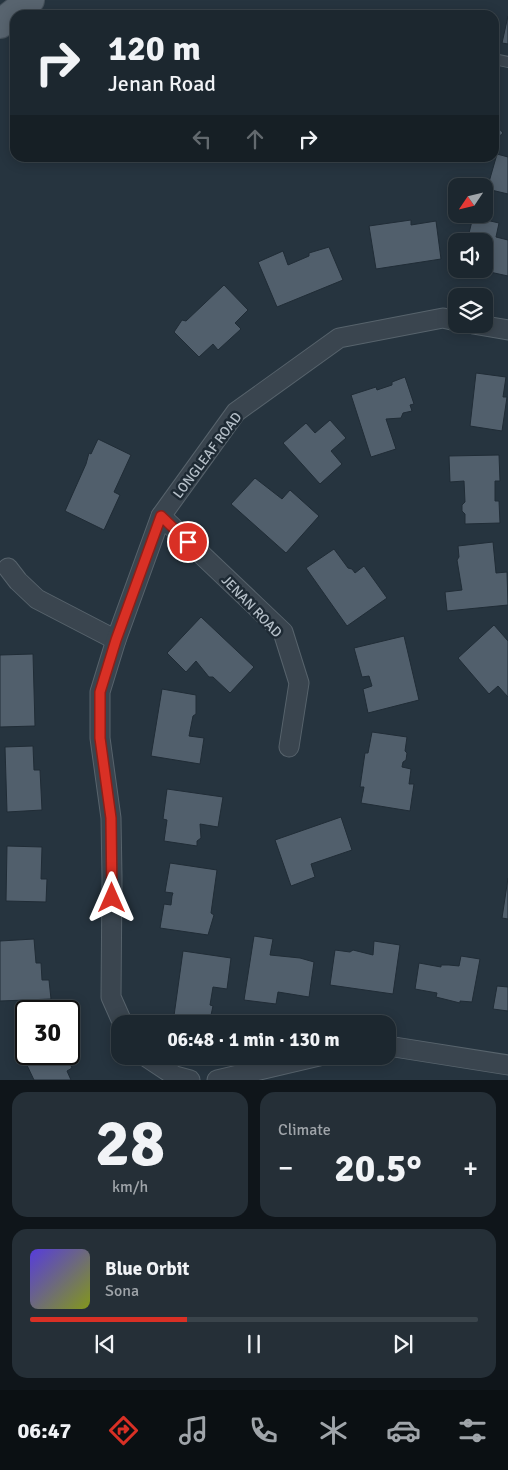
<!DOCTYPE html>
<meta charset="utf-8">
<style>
:root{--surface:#1c272f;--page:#252f37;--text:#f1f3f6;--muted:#a0a5aa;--line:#3a444b;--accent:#d93025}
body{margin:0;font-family:Signika,sans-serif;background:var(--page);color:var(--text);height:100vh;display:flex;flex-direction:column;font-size:19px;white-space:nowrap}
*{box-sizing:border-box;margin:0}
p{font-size:16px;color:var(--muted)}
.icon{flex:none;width:28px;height:28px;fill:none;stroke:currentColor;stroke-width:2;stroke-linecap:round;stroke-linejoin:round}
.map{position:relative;height:1080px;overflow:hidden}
.panel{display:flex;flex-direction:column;gap:12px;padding:12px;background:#0f151a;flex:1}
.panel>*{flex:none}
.banner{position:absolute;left:10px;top:10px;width:489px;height:152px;border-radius:15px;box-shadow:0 2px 12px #0003,0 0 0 1px var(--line);background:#1c272f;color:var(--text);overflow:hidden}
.needle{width:32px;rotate:235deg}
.fabs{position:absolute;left:448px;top:178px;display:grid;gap:10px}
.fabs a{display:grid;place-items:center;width:45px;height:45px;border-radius:10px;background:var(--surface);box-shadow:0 2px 12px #0003,0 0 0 1px var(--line);font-size:25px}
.speed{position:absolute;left:15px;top:1000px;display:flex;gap:10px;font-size:25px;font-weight:700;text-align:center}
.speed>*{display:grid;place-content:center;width:65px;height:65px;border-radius:50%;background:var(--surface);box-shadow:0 2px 12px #0003,0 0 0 1px var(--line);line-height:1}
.speed .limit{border:2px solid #111;border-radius:8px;background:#fff;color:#111}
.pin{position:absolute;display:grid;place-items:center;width:42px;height:42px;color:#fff;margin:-21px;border:2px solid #fff;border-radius:50%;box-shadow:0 1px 5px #0007}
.me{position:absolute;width:55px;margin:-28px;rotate:0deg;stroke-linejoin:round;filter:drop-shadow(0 0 4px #0008)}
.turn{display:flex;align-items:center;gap:18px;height:105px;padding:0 15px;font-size:22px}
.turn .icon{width:65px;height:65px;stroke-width:2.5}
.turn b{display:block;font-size:35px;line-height:42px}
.lanes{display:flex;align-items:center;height:48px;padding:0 15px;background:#0003;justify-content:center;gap:25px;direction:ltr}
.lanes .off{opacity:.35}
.big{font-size:38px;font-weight:800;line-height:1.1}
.panel .widget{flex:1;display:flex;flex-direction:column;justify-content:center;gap:8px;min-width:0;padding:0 18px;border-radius:15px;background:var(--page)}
.panel .dial{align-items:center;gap:0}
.dial b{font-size:65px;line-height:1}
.song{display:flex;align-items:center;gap:15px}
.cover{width:60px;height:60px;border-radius:8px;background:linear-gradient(135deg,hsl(250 70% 55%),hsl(70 70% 35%))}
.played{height:5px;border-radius:2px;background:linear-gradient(90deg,var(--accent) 35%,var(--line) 35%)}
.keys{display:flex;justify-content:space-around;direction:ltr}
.heat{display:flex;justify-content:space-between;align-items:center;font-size:28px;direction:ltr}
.panel .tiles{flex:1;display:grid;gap:12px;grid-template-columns:1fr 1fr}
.widget:last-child{grid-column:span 2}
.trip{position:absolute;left:111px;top:1015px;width:285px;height:50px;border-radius:15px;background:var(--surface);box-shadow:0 2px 12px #0003,0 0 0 1px var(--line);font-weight:800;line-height:50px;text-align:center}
.dock{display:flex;height:80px;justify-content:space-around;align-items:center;background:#0b1013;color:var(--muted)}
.dock .icon{width:35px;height:35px}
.dock .current{color:var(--accent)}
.dock b{font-size:22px;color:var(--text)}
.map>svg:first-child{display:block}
.building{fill:#515f6c;stroke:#202c36}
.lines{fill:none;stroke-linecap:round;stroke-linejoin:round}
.lane-casing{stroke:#57636c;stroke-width:12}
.street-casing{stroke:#57636c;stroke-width:21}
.primary-casing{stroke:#46515b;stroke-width:30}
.lane{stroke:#3a454f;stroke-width:10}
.street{stroke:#3a454f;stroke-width:19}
.primary{stroke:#58646f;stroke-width:28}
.route-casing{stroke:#8d1f18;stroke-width:12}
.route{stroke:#d93025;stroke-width:9}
.labels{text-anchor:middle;stroke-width:5;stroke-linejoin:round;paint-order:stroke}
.street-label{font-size:14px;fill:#b6c0c9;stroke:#1e2a34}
</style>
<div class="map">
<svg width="508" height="1080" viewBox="0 0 508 1080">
<rect width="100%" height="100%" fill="#26343f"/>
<g class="building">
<path d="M508,16V44L502,43Z"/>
<path d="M494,123L503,133L494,141Z"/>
<path d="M497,154L508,157V194L487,189Z"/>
<path d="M473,217L499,223L496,237L508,240V276L476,269H484V241H467Z"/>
<path d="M411,220V225L436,221L441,259L376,269L369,226Z"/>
<path d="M329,247L343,280L277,307L258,262L283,251L288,265L309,256V253Z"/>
<path d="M224,285L248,310L235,323L241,329L218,350L213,344L199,357L174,332L182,320L186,321Z"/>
<path d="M476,373L506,377L503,397H507L502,431L470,426Z"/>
<path d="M405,377L414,404L410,405L412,411L403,413L401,418L386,419L396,449L371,457L351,395L376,387L377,390L392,385V382Z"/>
<path d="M330,420L346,438L331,451L342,464L320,484L283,443L306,423L315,433Z"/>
<path d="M98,439L131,455L114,492L120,495L104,530L65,511L86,464L89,453L91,454Z"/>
<path d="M499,455L500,481H495V501H499L500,523L465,524V514L462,511V505L465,502L464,481L450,482L449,456Z"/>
<path d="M255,478L282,499L290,490L319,516L286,553L231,504Z"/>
<path d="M493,542L496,573L507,572L508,605L447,611L445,592L462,590L457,560L459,557L458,546Z"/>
<path d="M334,549L348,568L352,569L355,573L364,566L387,598L347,626L306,568Z"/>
<path d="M201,617L254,667L230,693L213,677H209L196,661L186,672L167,653Z"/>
<path d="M494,625L508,641V697L498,686L489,694L458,658Z"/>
<path d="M404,636L419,700L368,713L363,689L372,686L369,676L362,677L354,648Z"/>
<path d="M33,654L35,726L0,727V655Z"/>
<path d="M162,689L196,695V714L193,716L189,736L204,738L200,764L151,756Z"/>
<path d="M372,732L407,737L405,751L407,753L406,760L403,762L402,767L411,769L409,784H414L410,811L361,803L364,787H360L365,753H368Z"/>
<path d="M33,746L34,770H40L42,810L7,812L5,747Z"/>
<path d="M167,789L223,797L218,827L200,824L201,838L197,841V846L164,841L167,820L163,819Z"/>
<path d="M341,817L352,850L311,864L315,877L291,886L275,840Z"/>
<path d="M7,846L42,847L41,879H47L46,902L6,901Z"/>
<path d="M170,863L217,870L211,913L214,915L208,935L160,928L164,904L171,905L172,896L173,893L165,892Z"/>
<path d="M508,878V919L502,918Z"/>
<path d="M254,936L273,939L270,955L300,958L314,962L309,997L278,992L276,1004L244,1000Z"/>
<path d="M34,939L36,963H41L42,980H49L51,999L0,1001V941Z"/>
<path d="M374,941L400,945L393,994L330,985L335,950L350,952L353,950L373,955Z"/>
<path d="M183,951L231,958L227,989L213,987L210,1005L213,1006L209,1024L173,1023Z"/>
<path d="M461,956L480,959L472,1002L460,1001V1003L436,997L437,993L415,989L419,963L441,967V965H449L459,966Z"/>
<path d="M497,986L508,987V1011L493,1009Z"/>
<path d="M26,1035V1054H58L61,1061L68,1058L72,1068L67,1071L71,1080H34L15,1040Z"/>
</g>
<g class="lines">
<g class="lane-casing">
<path id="lane" d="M494,59L508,62"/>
</g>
<g class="street-casing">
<g id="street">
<path d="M473,324L508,330"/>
<path d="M161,516L283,632L299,683L289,747"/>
<path d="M8,568L18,581L37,599L116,640"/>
<path d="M123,1024L111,997L112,878L111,818L100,738V692L116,640L161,516L236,412L339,338L443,318L456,321"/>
<path d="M388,1046L508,1065"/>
<path d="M145,1056L175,1076L190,1080"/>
<path d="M217,1080L319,1056"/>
</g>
</g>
<g class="primary-casing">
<path id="primary" d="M0,24L30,0"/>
</g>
<use href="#lane" class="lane"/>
<use href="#street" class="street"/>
<use href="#primary" class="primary"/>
</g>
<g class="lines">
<g class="route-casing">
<path id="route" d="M112,898L111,818L100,738V692L116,640L161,516L188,542"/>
</g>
<use href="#route" class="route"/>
</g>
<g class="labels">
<g class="street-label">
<text transform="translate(207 455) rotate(-53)" y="5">LONGLEAF ROAD</text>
<text transform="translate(252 606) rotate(46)" y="5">JENAN ROAD</text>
</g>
</g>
</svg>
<div class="fabs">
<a><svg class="needle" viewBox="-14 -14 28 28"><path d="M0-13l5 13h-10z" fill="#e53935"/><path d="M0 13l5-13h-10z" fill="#a0a5aa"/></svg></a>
<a><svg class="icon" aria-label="sound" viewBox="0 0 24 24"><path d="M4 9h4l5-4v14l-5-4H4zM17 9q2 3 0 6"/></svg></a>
<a><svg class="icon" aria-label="layers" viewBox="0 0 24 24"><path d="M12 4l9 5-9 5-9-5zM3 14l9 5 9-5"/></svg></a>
</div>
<div class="speed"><div class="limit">30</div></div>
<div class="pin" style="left:188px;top:542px;background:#d93025"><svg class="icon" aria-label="arrive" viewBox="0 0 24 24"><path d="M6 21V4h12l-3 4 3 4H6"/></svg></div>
<svg class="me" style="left:112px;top:898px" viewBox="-20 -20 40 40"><path d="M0-17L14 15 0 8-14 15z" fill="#d93025" stroke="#fff" stroke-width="4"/></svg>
<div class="trip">06:48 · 1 min · 130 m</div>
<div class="banner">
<div class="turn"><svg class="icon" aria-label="right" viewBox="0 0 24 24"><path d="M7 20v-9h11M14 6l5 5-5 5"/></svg><div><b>120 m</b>Jenan Road</div></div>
<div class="lanes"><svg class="icon off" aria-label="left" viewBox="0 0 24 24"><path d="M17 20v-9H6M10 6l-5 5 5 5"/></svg><svg class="icon off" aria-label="ahead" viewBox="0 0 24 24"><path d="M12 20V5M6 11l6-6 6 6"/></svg><svg class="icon" aria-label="right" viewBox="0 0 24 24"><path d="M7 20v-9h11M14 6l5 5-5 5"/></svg></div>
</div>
</div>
<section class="panel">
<div class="tiles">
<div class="widget dial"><b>28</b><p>km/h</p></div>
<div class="widget"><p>Climate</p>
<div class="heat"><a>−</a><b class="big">20.5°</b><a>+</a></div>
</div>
<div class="widget">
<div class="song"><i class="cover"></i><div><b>Blue Orbit</b><p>Sona</p></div></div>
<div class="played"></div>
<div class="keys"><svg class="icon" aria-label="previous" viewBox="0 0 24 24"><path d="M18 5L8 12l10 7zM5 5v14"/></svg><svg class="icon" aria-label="pause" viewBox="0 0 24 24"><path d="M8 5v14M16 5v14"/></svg><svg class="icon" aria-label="next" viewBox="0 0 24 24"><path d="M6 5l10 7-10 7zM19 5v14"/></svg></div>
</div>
</div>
</section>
<nav class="dock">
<b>06:47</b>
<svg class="icon current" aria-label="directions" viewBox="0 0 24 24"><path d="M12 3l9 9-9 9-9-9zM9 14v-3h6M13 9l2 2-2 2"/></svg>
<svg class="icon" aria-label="music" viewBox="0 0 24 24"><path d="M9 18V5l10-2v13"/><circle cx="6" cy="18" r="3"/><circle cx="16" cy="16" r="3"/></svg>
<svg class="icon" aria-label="phone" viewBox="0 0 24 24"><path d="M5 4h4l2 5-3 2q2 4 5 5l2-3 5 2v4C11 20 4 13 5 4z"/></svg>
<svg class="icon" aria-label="climate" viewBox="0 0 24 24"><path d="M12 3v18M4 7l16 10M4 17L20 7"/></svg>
<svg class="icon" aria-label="car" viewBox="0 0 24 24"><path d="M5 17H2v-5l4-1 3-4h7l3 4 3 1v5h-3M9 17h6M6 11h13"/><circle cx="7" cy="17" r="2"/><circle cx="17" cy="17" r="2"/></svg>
<svg class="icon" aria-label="filters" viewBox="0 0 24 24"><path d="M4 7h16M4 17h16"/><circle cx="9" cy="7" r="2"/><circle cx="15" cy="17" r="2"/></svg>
</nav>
